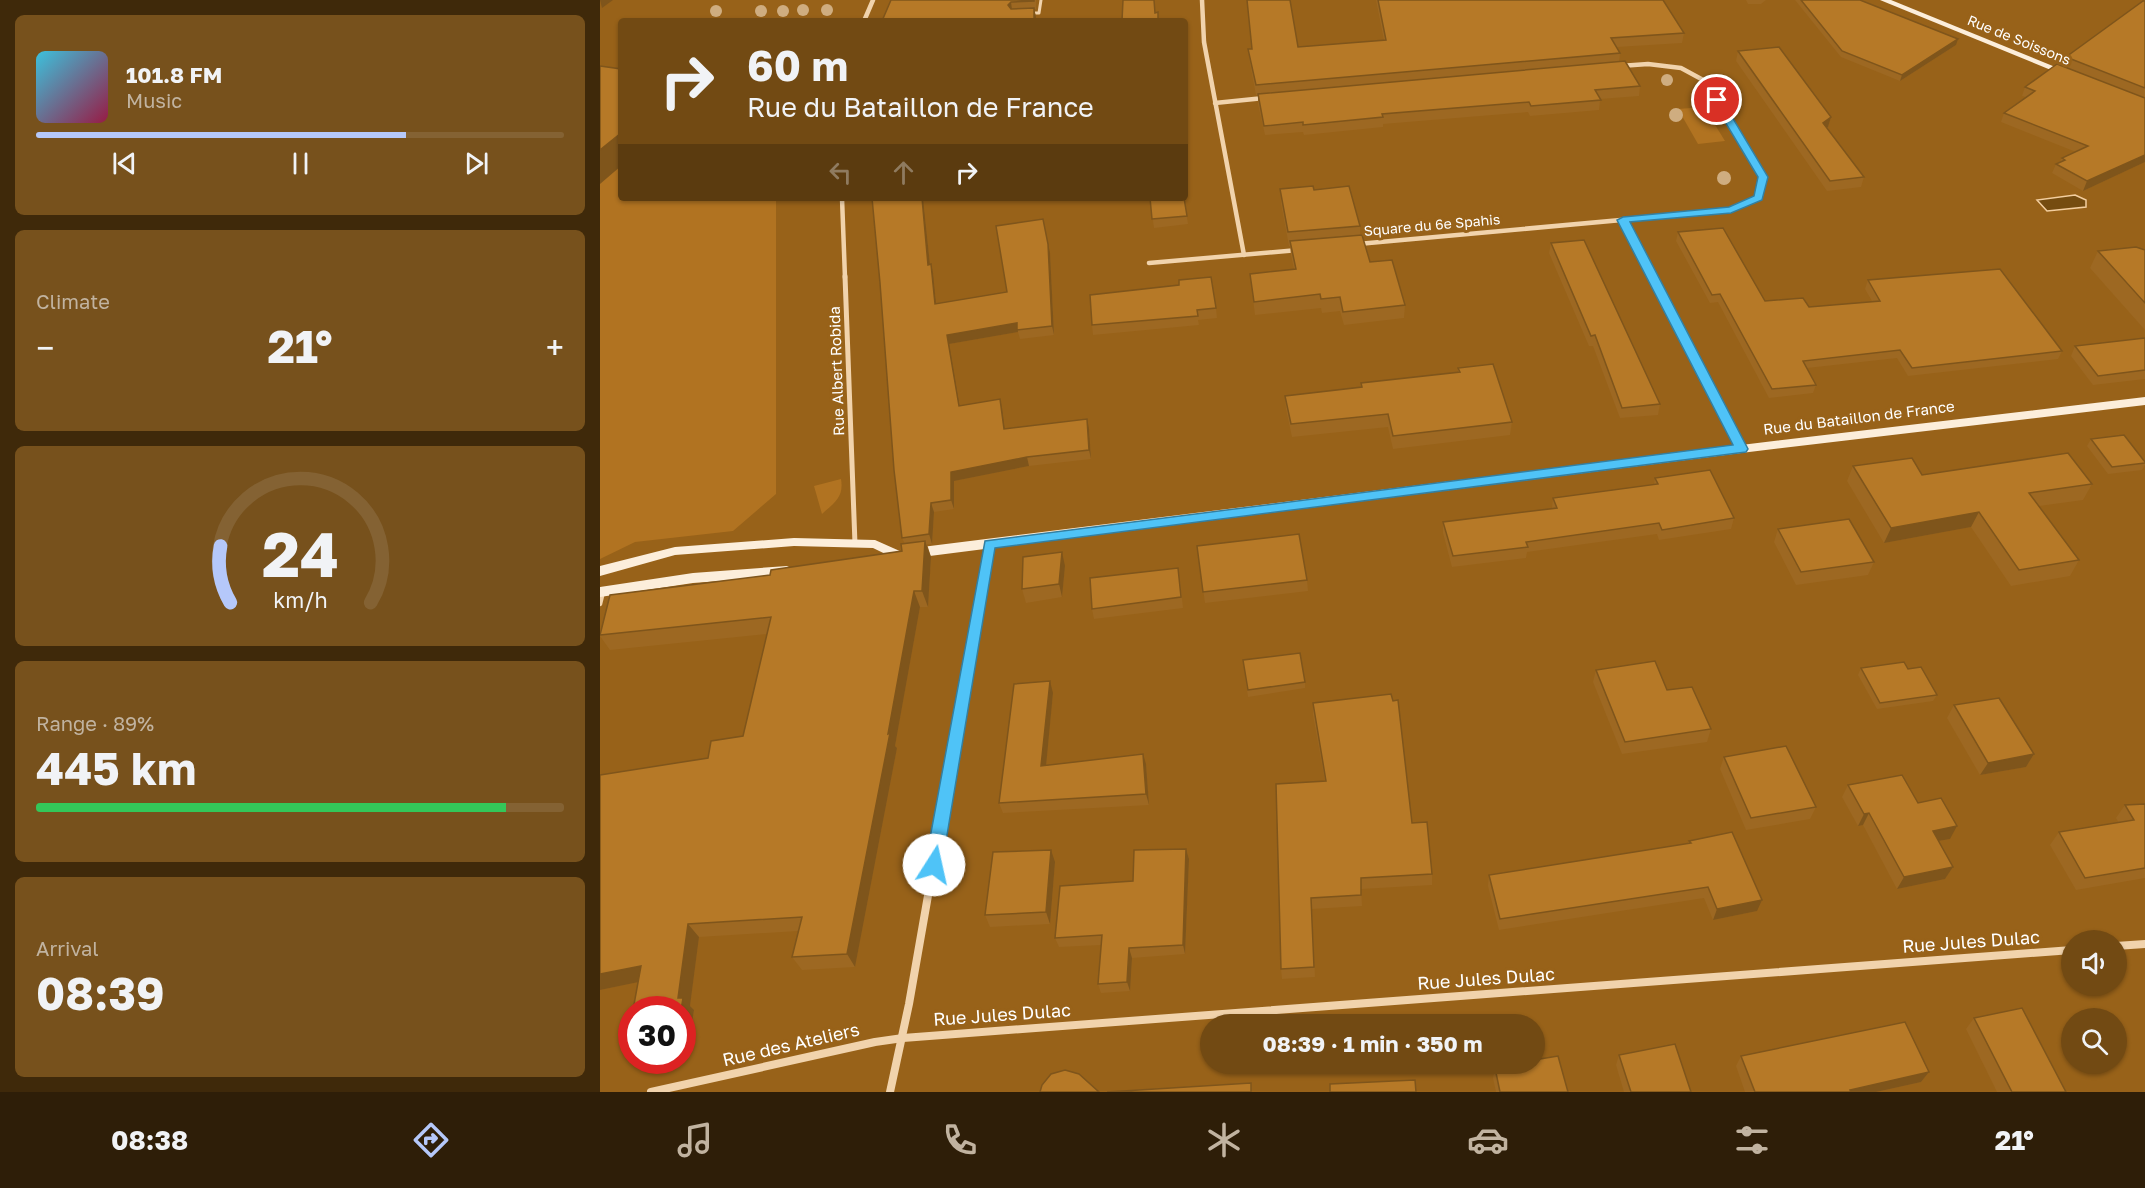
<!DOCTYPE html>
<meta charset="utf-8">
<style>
:root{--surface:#724a13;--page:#77511c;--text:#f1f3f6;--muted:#c1b3a0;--line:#846233;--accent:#b5c8fa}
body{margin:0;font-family:"Golos Text",sans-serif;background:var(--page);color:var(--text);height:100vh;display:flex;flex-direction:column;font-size:22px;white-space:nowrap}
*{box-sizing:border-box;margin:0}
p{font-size:20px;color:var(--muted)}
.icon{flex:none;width:33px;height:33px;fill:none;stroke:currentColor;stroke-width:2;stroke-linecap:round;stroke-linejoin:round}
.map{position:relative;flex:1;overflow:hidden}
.drawer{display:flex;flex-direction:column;gap:15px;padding:15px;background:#3f290a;width:600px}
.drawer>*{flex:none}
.guide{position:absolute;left:18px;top:18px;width:570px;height:183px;border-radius:6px;box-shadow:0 2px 4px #0004;background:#724a13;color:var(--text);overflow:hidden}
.controls{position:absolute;left:1461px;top:930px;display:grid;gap:12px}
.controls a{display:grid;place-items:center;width:66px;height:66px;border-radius:50%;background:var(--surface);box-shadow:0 2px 4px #0004;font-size:30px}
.speed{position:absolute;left:18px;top:996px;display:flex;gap:12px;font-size:30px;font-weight:700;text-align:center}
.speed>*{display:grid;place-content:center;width:78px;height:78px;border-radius:50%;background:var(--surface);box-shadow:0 2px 4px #0004;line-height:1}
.speed .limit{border:9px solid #d22;background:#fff;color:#111}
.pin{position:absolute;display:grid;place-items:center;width:51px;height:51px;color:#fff;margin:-26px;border:3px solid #fff;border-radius:50%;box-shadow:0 2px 6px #0007}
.me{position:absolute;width:66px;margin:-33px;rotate:10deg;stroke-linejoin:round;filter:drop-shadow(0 0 4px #0008)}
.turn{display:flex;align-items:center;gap:21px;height:126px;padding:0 30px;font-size:27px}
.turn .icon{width:78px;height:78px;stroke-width:2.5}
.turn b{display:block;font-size:42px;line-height:51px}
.lanes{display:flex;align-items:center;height:57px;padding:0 30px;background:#0003;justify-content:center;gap:30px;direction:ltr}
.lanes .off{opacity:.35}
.big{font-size:45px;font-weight:700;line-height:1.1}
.drawer .tile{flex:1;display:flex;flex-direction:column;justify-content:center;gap:9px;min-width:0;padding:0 21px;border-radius:9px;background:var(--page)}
.drawer .dial{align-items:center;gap:0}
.dial svg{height:156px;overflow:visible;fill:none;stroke:var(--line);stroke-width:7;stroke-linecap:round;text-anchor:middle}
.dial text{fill:var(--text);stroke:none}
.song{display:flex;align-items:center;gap:18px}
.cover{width:72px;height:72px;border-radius:9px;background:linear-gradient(135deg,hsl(190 70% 55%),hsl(340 70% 35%))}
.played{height:6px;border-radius:3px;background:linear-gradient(90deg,var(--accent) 70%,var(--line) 70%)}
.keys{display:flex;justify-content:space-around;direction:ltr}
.heat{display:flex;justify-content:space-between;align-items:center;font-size:33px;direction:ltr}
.charge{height:9px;border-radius:4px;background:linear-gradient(90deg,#34c759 89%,var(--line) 0)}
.trip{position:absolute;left:600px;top:1014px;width:345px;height:60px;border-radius:30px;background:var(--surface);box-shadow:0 2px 4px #0004;font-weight:700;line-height:60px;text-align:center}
.dock{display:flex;height:96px;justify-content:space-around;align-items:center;background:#2e1e08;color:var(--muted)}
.dock .icon{width:42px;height:42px}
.dock .selected{color:var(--accent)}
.dock b{font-size:27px;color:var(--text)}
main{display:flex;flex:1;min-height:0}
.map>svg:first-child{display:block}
.green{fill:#b17321}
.water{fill:#754c10;stroke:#f3ce9f;stroke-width:1.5}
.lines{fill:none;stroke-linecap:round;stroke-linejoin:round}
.lane-far1{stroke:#f1d3ac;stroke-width:3}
.lane{stroke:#f1d3ac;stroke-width:4.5}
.street-far2{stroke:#f1d3ac;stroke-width:4.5}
.street-far1{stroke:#f1d3ac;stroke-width:5}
.street{stroke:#f1d3ac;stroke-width:8}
.secondary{fill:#fceedb;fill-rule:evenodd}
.tree{fill:#cfad80}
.wall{fill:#9d6822}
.shaded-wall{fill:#7f551b}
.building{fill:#b67927;stroke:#7f551b;stroke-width:1.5}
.route{fill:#4fc3f7;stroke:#337fa1;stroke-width:1.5}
.labels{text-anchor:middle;stroke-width:6;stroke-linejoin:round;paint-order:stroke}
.far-street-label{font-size:14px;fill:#fff;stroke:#986219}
.street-label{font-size:15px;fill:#fff;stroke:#986219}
.near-street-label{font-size:18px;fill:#fff;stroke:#986219}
</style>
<main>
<section class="drawer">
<div class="tile">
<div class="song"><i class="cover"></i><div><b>101.8 FM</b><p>Music</p></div></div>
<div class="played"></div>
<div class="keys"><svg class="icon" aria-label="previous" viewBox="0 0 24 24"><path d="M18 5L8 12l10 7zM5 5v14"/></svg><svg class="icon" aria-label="pause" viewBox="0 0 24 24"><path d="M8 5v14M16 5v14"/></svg><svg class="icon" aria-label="next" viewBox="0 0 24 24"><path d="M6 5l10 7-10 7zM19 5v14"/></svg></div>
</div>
<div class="tile"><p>Climate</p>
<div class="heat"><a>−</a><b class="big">21°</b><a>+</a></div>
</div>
<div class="tile dial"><svg viewBox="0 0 100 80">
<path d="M14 69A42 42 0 1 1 86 69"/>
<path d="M14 69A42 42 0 0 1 9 40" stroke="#b5c8fa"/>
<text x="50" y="56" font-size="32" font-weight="700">24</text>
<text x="50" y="72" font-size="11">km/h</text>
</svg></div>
<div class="tile"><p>Range · 89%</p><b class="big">445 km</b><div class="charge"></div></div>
<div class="tile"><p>Arrival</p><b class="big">08:39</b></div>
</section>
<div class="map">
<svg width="1545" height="1092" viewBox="0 0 1545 1092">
<rect width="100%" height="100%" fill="#986219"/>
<g class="green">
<path d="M0,73L21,77V198H176V494L133,531L35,542L0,559Z"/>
<path d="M1104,107L1125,141L1098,144L1078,109Z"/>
<path d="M241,479C244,497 235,502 222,514L214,486Z"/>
</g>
<path class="water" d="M1475,195L1486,200V207L1447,211L1437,200Z"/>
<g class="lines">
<path class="lane-far1" d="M431,13H439L441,0"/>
<path class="lane" d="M0,604L3,592"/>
<g class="street-far2">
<path d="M602,0L604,42L644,255"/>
<path d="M264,21L273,0"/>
<path d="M615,103L664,98"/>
<path d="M242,198L245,278"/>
<path d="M1023,220L1053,278"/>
<path d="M758,244L1131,210L1159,197L1163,177L1105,81L1081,68L1048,64L1020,66"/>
<path d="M549,263L698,250"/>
</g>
<g class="street-far1">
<path d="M245,276L255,544"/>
<path d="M1052,276L1141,449"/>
<path d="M373,634L389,544"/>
</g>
<g class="street">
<path d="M1516,946L1545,944"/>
<path d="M51,1092L275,1042L303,1038L1472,950"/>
<path d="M290,1092L309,1004L374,633"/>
</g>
<g class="secondary">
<path d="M1280,0H1291L1470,73L1463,75Z"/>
<path d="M1545,397V405L1141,453L314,558L308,553L314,548L1141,445Z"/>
<path d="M194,538L275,540L302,552L304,555L298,560L273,548L194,546L75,555L0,576V566L75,547Z"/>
<path d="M187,566L191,568L193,571L191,574L187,576L93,583L0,597V587L93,573Z"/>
</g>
</g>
<g class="tree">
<circle cx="203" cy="10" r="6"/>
<circle cx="227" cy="10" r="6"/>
<circle cx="116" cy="11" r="6"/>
<circle cx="161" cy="11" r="6"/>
<circle cx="183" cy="11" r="6"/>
<circle cx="1067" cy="80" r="6"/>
<circle cx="1076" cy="115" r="7"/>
<circle cx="1124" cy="178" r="7"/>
</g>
<g class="wall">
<path d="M291,0H436V9H434L436,17Z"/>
<path d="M776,0H1063L1084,33L1082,43L1017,47L1020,53L1019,62L1040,86L1039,96L1000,99L999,110L930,116L928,112L783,124V127L704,135L703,132L665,135L658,104V95H656L649,58L648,49L698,47L784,40Z"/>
<path d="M1146,0H1166L1161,4H1148Z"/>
<path d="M1195,0H1260L1356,45L1300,81L1241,57Z"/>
<path d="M1545,1V162L1483,191L1452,173L1456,164L1460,162L1462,158L1476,152L1401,122L1404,113L1426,97L1422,96L1425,87L1462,66L1466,57Z"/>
<path d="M1138,51L1231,117L1228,127L1227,128L1264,177L1261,187L1227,191L1136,61Z"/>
<path d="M680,189L714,190L760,226V235L770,262L805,305L804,318L744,325L740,311L722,313L721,308L655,315L650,274L694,269L691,255L690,246H689L681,203Z"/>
<path d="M550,198H584L588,224L554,228Z"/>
<path d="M323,199L330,264L333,273L336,304L407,292L450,253L454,335L420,339L418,332L349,344L360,406L402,408L405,429H489L491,459L429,466L354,481V509L334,512L332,544H327L331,557L328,607H320L295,746L297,748L255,967L202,970L192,957L198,931L99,937L90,1006L94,1010L88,1048L82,1049V1010L38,982L0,990V775L108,758L143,736L167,634L10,650L0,636V633L170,575L302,551L305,544L302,538L280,283Z"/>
<path d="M1078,232L1165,301L1209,307L1272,301L1265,289L1268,280L1462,351L1458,359L1308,376L1297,358L1207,368L1216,385L1213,393L1169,398L1118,302L1110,303L1076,241Z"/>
<path d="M951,243L1060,404L1058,415L1020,418L993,346H989L949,253Z"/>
<path d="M1545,250V330L1490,268L1498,251Z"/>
<path d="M490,295L616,308L617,318L598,320L599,325L493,335L492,325Z"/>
<path d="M1545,338V379L1493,385L1471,356L1475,346Z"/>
<path d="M858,368L912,422L910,435L793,449L788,427L692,437L686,409L685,396L761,387V383L858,372Z"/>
<path d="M1491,439L1545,462V465L1542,470L1508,474L1487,446Z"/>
<path d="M1253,466L1322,475L1492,484L1483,500L1439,506L1479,560L1470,576L1411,586L1371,527L1284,543L1247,481Z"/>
<path d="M1055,478L1134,518L1131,529L1059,540L1057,534L927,552L926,558L852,567L843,533V522L952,509L953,498L1054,485Z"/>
<path d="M1178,529L1274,562L1268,575L1196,585L1174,542Z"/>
<path d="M597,546L707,580L708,591L605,603Z"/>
<path d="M465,566L462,597L426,603L422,589Z"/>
<path d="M580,579L583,608L494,619L492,609Z"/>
<path d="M643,660L705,682V688L648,697Z"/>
<path d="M1261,668L1308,669L1337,695L1333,701L1277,709L1258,675Z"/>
<path d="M996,670L1067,690L1111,729L1107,742L1022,754L993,682Z"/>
<path d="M453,693L446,766L546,764L549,805L403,813L399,803Z"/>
<path d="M713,703L812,823L832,874V885L761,889L762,906L712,909L715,977L682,979L681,969L725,781L713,715Z"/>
<path d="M1354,705L1434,754L1426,767L1380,775L1347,718Z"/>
<path d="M1124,757L1216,807L1210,819L1146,830L1120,769Z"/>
<path d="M1248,785L1318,803L1350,839L1338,841L1353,867L1345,879L1297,889L1263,825L1258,826L1242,797Z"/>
<path d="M1545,804V878L1476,890L1450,845L1459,832L1519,823L1516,818L1525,805Z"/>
<path d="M1089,841L1157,911L1113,920L1104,898L899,930L888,886L889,875L1088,844Z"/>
<path d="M586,849L589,859L585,954L532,958L530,991L501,993L498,984L501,945L459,947L455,938L533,881Z"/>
<path d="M455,862L450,924L390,927L385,915Z"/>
<path d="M32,1015V1050L26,1044Z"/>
<path d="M1374,1018L1466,1092H1397L1366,1029Z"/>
<path d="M1019,1055L1091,1092H1024L1016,1065Z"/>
<path d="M1141,1056L1329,1072L1321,1082L1276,1092H1145L1136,1066Z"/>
<path d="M895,1068L968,1092H896L893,1078Z"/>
</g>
<g class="shaded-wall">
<path d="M0,0H13L2,8Z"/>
<path d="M411,2L412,10L408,5Z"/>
<path d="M434,8L436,17V21H434Z"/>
<path d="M1358,39L1356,45L1300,81L1302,75Z"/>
<path d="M1231,117L1228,127L1220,133L1223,123Z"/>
<path d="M21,133V166L0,184V150Z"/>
<path d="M1545,155V162L1483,191L1487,181Z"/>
<path d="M322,198H328L323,199L331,274L328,265Z"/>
<path d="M443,219L450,253L454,335L452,326Z"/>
<path d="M331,264L333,273L337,314L335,304Z"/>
<path d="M417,323L418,332L349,344L361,415L359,406L347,335Z"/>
<path d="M400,399L402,408L406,438L404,429Z"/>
<path d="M487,419L489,429L491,459L489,450Z"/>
<path d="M427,457L429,466L354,481V509L351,500V472Z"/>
<path d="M331,503L334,512L332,544L329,534Z"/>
<path d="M1379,512L1371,527L1284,543L1291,528Z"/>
<path d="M325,541L331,557L328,607L322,591Z"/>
<path d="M462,552L465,566L462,597L459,584Z"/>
<path d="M314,591L320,607L295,746L297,748L255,967L247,954Z"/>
<path d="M450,681L453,693L445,777L441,766Z"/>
<path d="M543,754L546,764L549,805L546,794Z"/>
<path d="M1434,754L1426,767L1380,775L1388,763Z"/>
<path d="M1269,813L1263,825L1258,826L1264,814Z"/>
<path d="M1357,826L1350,839L1326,843L1333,831Z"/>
<path d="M586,849L589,859L585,954L583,945Z"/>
<path d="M451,850L455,862L450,924L446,912Z"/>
<path d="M1353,867L1345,879L1297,889L1304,877Z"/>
<path d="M1162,900L1157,911L1113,920L1117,909Z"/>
<path d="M88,924L99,937L90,1006L94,1010L88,1048L82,1042V1010H81L78,998Z"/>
<path d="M529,948L532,958L530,991L527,982Z"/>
<path d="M41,966L53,979L0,990V974Z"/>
<path d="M1329,1072L1321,1082L1276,1092H1248L1250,1090Z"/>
</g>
<g class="building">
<path d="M291,0H434V1L411,2L408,5L411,9L434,8V21H282Z"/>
<path d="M523,0H554L555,13L558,12V21H522Z"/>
<path d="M647,0H690L698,47L786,40L778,0H1063L1084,33L1011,38L1020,53L656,85L648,49H652Z"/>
<path d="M1201,0H1260L1358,39L1302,75L1242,51Z"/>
<path d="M1543,1H1545V88L1466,57Z"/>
<path d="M1179,47L1231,117L1223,123L1264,177L1230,181L1138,51Z"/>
<path d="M1025,61L1040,86L995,90L1001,100L931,106L929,102L782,114L783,117L703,125V122L664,126L658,94Z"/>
<path d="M1457,64L1545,98V155L1487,181L1456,164L1465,160L1462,158L1488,146L1404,113L1435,91L1425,87Z"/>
<path d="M0,66L21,69V133L0,150Z"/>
<path d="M713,186L714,190L749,186L760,226L688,232L680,189Z"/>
<path d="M272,198H322L328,265L331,264L335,304L407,292L396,226L443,219L448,244L452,326L417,330V323L347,335L359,406L400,399L404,429L487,419L489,450L427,457L351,472V500L331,503L329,534L302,538L294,470L280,283Z"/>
<path d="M550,198H584L587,216L552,219Z"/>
<path d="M1123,228L1165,301L1203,298L1209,307L1280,301L1268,280L1400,269L1462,351L1312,368L1300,350L1203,361L1216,385L1172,389L1120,294L1112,295L1078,232Z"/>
<path d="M762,235L770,262L792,260L805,305L743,312L740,297L721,299L720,294L654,302L650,274L696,269L690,241Z"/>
<path d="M984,240L1060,404L1022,408L995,335L991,336L951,243Z"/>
<path d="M1536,247L1545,250V303L1498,251Z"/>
<path d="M611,277L616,308L597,310L598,316L492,325L490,295L579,285V280Z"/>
<path d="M1545,338V370L1498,376L1475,346Z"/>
<path d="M893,364L912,422L793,436L788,414L691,424L685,396L762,387L761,383L860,372L858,368Z"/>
<path d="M1524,435L1545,462V463L1512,467L1491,439Z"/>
<path d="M1468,453L1492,484L1429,493L1479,560L1419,570L1379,512L1291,528L1253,466L1312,458L1322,475Z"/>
<path d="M1110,470L1134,518L1062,530L1059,523L926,542L928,547L853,556L843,522L957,508L953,498L1058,484L1055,478Z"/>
<path d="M1249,519L1274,562L1201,572L1178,529Z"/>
<path d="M699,534L707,580L603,592L597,546Z"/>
<path d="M325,541L322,591H314L288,734L290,733L247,954L192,957L202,917L88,924L78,998H83L81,1010H33L41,966L0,974V775L108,758L111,741L143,736L171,617L0,635L10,595L170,575L171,570L302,551L301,544Z"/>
<path d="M462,552L459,584L422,589L423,557Z"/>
<path d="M578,568L581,597L492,609L490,578Z"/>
<path d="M700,653L705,682L648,690L643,660Z"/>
<path d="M1055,661L1067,690L1092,687L1111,729L1025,742L996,670Z"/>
<path d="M1304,662L1308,669L1321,667L1337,695L1280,703L1261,668Z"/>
<path d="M450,681L441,766L543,754L546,794L399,803L414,684Z"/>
<path d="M791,694L793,701L798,700L812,823L827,822L832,874L761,878V895L711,898L714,967L681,969L676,784L726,781L713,703Z"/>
<path d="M1399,698L1434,754L1388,763L1354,705Z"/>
<path d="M1186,746L1216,807L1151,818L1124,757Z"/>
<path d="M1302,775L1318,803L1341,798L1357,826L1333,831L1353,867L1304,877L1269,813L1264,814L1248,785Z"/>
<path d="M1545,804V868L1485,878L1459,832L1534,820L1525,805Z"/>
<path d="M1132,832L1162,900L1117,909L1108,887L900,919L889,875L1091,843L1089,841Z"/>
<path d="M586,849L583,945L529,948L527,982L498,984L502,935L455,938L460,886L533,881L534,850Z"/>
<path d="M451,850L446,912L385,915L393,852Z"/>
<path d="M1422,1008L1466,1092H1412L1374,1018Z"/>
<path d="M32,1015V1043L26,1044Z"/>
<path d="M1305,1022L1329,1072L1250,1090L1251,1092H1155L1141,1056Z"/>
<path d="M1075,1044L1091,1092H1031L1019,1055Z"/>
<path d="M958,1056L968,1092H900L895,1068L917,1064H934V1060Z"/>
<path d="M465,1070L479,1074L499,1092H440L442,1085L451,1074Z"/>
<path d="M815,1080L816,1092H730V1084Z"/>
<path d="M651,1083V1092H507Z"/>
</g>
<path class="route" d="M1117,97L1122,100L1168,177L1162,200L1131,213L1030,222L1148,449L1146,452L395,548L342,865L339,871L334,873L328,871L325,865L385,541L1133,445L1017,220L1023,217L1129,207L1154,196L1158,177L1112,100Z"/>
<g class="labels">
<g class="far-street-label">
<text transform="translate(1419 40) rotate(22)" y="5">Rue de Soissons</text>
<text transform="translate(832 225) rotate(-5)" y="5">Square du 6e Spahis</text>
</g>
<g class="street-label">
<text transform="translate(237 371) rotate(-92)" y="5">Rue Albert Robida</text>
<text transform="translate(1259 418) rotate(-7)" y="5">Rue du Bataillon de France</text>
</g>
<g class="near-street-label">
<text transform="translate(1371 942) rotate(-4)" y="6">Rue Jules Dulac</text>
<text transform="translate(886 979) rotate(-4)" y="6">Rue Jules Dulac</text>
<text transform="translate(402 1015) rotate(-4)" y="6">Rue Jules Dulac</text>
<text transform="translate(191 1045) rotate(-13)" y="6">Rue des Ateliers</text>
</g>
</g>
</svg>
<div class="controls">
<a><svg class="icon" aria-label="sound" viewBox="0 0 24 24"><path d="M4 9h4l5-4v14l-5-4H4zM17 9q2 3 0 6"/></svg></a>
<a><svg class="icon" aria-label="search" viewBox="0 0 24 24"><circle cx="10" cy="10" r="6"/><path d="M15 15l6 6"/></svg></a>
</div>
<div class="speed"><div class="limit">30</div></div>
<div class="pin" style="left:1117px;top:100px;background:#d93025"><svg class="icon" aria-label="arrive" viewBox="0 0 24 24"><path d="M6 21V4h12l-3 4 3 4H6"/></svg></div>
<svg class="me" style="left:334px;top:865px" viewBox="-20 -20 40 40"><circle r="19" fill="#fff"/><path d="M0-13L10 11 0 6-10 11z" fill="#4fc3f7"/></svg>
<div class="trip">08:39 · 1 min · 350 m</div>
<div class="guide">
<div class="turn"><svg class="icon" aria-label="right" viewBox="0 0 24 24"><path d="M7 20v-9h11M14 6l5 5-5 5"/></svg><div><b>60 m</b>Rue du Bataillon de France</div></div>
<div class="lanes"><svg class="icon off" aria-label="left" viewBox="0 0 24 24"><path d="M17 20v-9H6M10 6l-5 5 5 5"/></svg><svg class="icon off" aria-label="ahead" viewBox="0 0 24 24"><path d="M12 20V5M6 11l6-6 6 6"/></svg><svg class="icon" aria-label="right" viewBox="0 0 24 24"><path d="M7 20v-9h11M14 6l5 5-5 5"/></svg></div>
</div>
</div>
</main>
<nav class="dock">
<b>08:38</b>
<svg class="icon selected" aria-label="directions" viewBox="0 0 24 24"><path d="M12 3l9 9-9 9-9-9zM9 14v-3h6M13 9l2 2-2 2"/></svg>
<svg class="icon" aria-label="music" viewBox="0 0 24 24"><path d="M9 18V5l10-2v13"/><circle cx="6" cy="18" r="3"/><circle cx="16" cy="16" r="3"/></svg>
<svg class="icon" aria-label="phone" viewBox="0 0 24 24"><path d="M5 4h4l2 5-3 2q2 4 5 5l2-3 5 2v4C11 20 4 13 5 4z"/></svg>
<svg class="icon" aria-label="climate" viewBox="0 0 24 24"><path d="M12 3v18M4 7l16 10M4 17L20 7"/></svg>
<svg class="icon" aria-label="car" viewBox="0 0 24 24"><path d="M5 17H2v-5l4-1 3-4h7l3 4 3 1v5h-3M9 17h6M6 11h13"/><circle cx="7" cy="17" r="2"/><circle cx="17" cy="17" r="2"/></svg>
<svg class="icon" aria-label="filters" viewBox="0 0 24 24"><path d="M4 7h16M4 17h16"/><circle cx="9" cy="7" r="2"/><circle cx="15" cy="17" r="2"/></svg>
<b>21°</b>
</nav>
